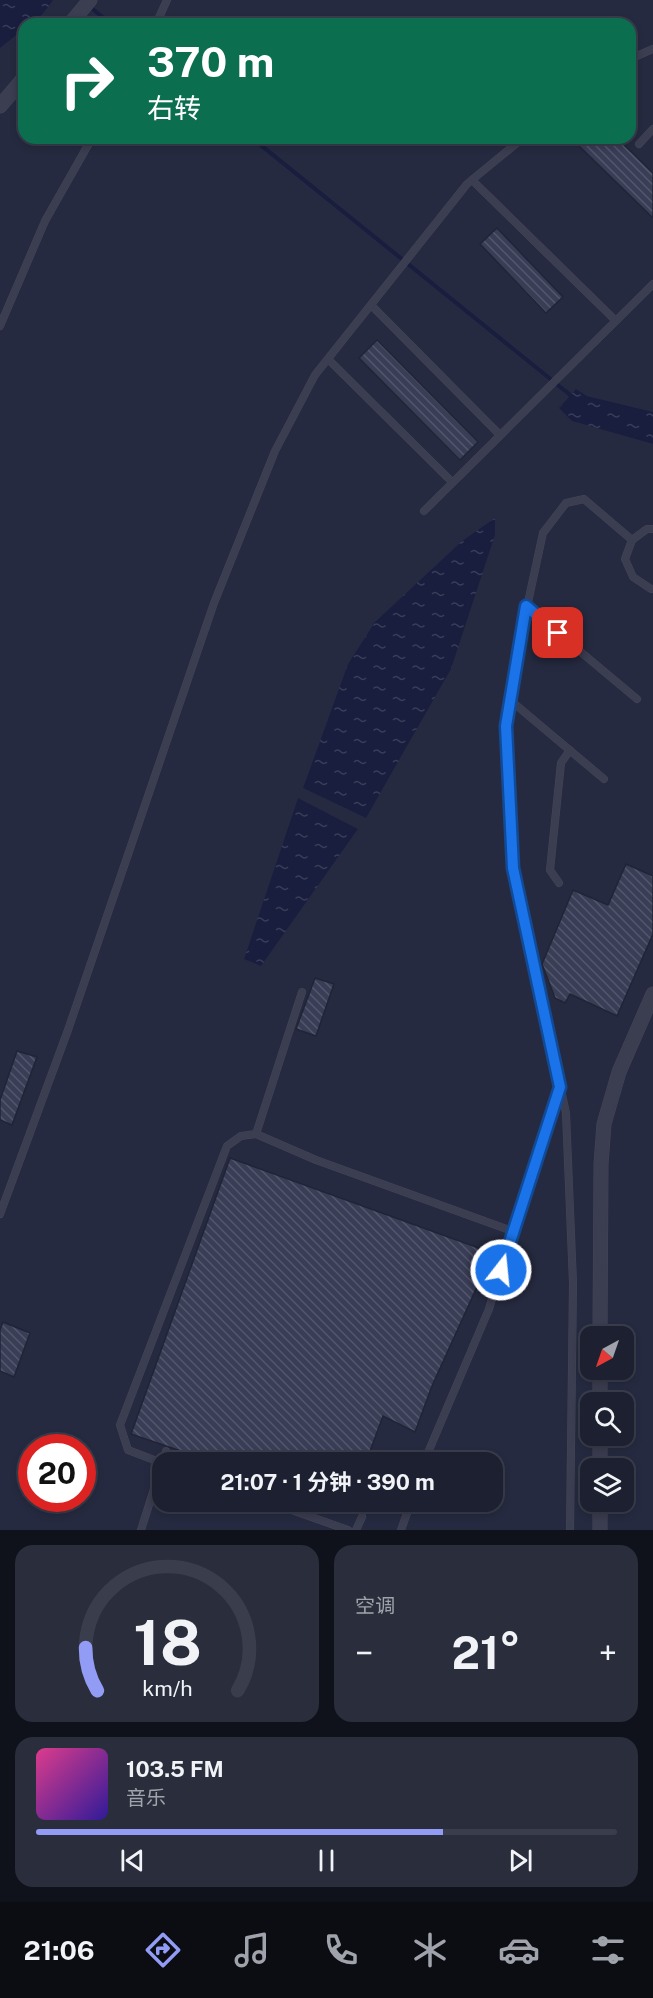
<!DOCTYPE html>
<html lang="zh">
<meta charset="utf-8">
<style>
:root{--surface:#1c2030;--page:#292d3c;--text:#f1f3f6;--muted:#a0a3ab;--line:#3a3e4c;--accent:#929cf5}
body{margin:0;font-family:"Public Sans","Noto Sans SC",sans-serif;background:var(--page);color:var(--text);height:100vh;display:flex;flex-direction:column;font-size:22px;white-space:nowrap}
*{box-sizing:border-box;margin:0}
p{font-size:20px;color:var(--muted)}
.icon{flex:none;width:33px;height:33px;fill:none;stroke:currentColor;stroke-width:2;stroke-linecap:round;stroke-linejoin:round}
.map{position:relative;height:1530px;overflow:hidden}
.details{display:flex;flex-direction:column;gap:15px;padding:15px;background:#0f121a;flex:1}
.details>*{flex:none}
.hud{position:absolute;left:18px;top:18px;width:618px;height:126px;border-radius:18px;box-shadow:0 3px 9px #0003,0 0 0 2px var(--line);background:#0b6e4f;color:#fff;overflow:hidden}
.needle{width:39px;rotate:220deg}
.tools{position:absolute;left:580px;top:1326px;display:grid;gap:12px}
.tools a{display:grid;place-items:center;width:54px;height:54px;border-radius:12px;background:var(--surface);box-shadow:0 3px 9px #0003,0 0 0 2px var(--line);font-size:30px}
.speed{position:absolute;left:18px;top:1434px;display:flex;gap:12px;font-size:30px;font-weight:700;text-align:center}
.speed>*{display:grid;place-content:center;width:78px;height:78px;border-radius:50%;background:var(--surface);box-shadow:0 3px 9px #0003,0 0 0 2px var(--line);line-height:1}
.speed .limit{border:9px solid #d22;background:#fff;color:#111}
.pin{position:absolute;display:grid;place-items:center;width:51px;height:51px;color:#fff;margin:-26px;border-radius:12px;box-shadow:0 3px 9px #0006}
.me{position:absolute;width:66px;margin:-33px;rotate:16deg;stroke-linejoin:round;filter:drop-shadow(0 0 4px #0008)}
.turn{display:flex;align-items:center;gap:21px;height:126px;padding:0 30px;font-size:27px}
.turn .icon{width:78px;height:78px;stroke-width:2.5}
.turn b{display:block;font-size:42px;line-height:51px}
.big{font-size:45px;font-weight:700;line-height:1.1}
.details .card{flex:1;display:flex;flex-direction:column;justify-content:center;gap:9px;min-width:0;padding:0 21px;border-radius:18px;background:var(--page)}
.details .dial{align-items:center;gap:0}
.dial svg{height:156px;overflow:visible;fill:none;stroke:var(--line);stroke-width:7;stroke-linecap:round;text-anchor:middle}
.dial text{fill:var(--text);stroke:none}
.song{display:flex;align-items:center;gap:18px}
.cover{width:72px;height:72px;border-radius:9px;background:linear-gradient(135deg,hsl(330 70% 55%),hsl(250 70% 35%))}
.played{height:6px;border-radius:3px;background:linear-gradient(90deg,var(--accent) 70%,var(--line) 70%)}
.keys{display:flex;justify-content:space-around;direction:ltr}
.heat{display:flex;justify-content:space-between;align-items:center;font-size:33px;direction:ltr}
.details .tiles{flex:1;display:grid;gap:15px;grid-template-columns:1fr 1fr}
.card:last-child{grid-column:span 2}
.trip{position:absolute;left:152px;top:1452px;width:351px;height:60px;border-radius:18px;background:var(--surface);box-shadow:0 3px 9px #0003,0 0 0 2px var(--line);font-weight:700;line-height:60px;text-align:center}
.tab-bar{display:flex;height:96px;justify-content:space-around;align-items:center;background:#0b0d13;color:var(--muted)}
.tab-bar .icon{width:42px;height:42px}
.tab-bar .active{color:var(--accent)}
.tab-bar b{font-size:27px;color:var(--text)}
.map>svg:first-child{display:block}
.water{fill:url(#water-ripples)}
.lines{fill:none;stroke-linecap:round;stroke-linejoin:round}
.stream{stroke:#191e3e;stroke-width:4}
.building{fill:url(#building-back-hatch);stroke:#212437;stroke-width:1.5}
.lane-casing{stroke:#444659;stroke-width:8}
.street-casing{stroke:#444659;stroke-width:15}
.lane{stroke:#3b3d50;stroke-width:7}
.street{stroke:#3b3d50;stroke-width:14}
.route-casing{stroke:#114b97;stroke-width:15}
.route{stroke:#1a73e8;stroke-width:10}
</style>
<div class="map">
<svg width="653" height="1530" viewBox="0 0 653 1530">
<defs>
<pattern id="water-ripples" width="26" height="14" patternUnits="userSpaceOnUse" patternTransform="scale(1.5)"><rect width="26" height="14" fill="#191e3e"/><path d="M2 4q2-2 4 0t4 0M15 11q2-2 4 0t4 0" fill="none" stroke="#383d59"/></pattern>
<pattern id="building-back-hatch" width="6" height="6" patternUnits="userSpaceOnUse" patternTransform="scale(1.5)"><rect width="6" height="6" fill="#393d56"/><path d="M-1 5l2 2M0 0l6 6M5-1l2 2" fill="none" stroke="#53576d"/></pattern>
</defs>
<rect width="100%" height="100%" fill="#262a40"/>
<g class="water">
<path d="M0,0H53C46,10 37,24 24,24V29L0,48Z"/>
<path d="M576,389L587,396L653,412V444L572,421L559,408Z"/>
<path d="M495,518V535L451,669L366,818L303,788L348,664L375,622L462,541Z"/>
<path d="M298,798L358,829L261,966L244,959Z"/>
</g>
<g class="lines">
<g class="stream">
<path d="M89,6L111,24"/>
<path d="M252,138L574,398"/>
</g>
</g>
<g class="building">
<path d="M585,138H617L653,173V218L578,145Z"/>
<path d="M497,228L563,297L546,313L480,244Z"/>
<path d="M377,340L478,442L460,460L359,358Z"/>
<path d="M626,864L653,876V934L617,1016L570,994L565,1003L555,998L542,964L573,890L608,905Z"/>
<path d="M315,978L334,984L316,1036L296,1029Z"/>
<path d="M17,1051L37,1057L12,1125L0,1120V1100Z"/>
<path d="M230,1158L487,1251L476,1289L432,1386L415,1432L383,1416L366,1462H213L131,1434Z"/>
<path d="M3,1322L30,1333L14,1377L0,1371V1330Z"/>
</g>
<g class="lines">
<g class="lane-casing">
<g id="lane">
<path d="M156,24L167,0"/>
<path d="M630,59L653,49"/>
<path d="M639,144L653,129"/>
<path d="M472,180L616,321"/>
<path d="M371,305L500,435"/>
<path d="M0,326L45,221L92,138"/>
<path d="M328,359L449,479"/>
<path d="M424,511L653,284"/>
<path d="M632,540L625,559L633,577L651,589H653"/>
<path d="M527,607L637,699"/>
<path d="M510,700L604,779"/>
<path d="M559,883L550,870L561,763L570,750"/>
<path d="M256,1134L302,992"/>
<path d="M0,1214L68,1030L214,603L275,451L315,375L467,184L523,138"/>
<path d="M424,1462L489,1309L512,1231L560,1090"/>
<path d="M162,1463L128,1450L120,1425L227,1146L241,1136L256,1134L316,1160L512,1231"/>
<path d="M269,1502L348,1530"/>
<path d="M141,1530L166,1451"/>
<path d="M356,1530L362,1517"/>
<path d="M401,1530L411,1502"/>
<path d="M570,1530L573,1283L566,1113L513,868L506,726L527,607L543,533L566,503L584,499L632,540L647,529H653"/>
</g>
</g>
<g class="street-casing">
<g id="street">
<path d="M70,24L90,0"/>
<path d="M0,106L24,78"/>
<path d="M600,1336L601,1164L604,1124L619,1072L653,994"/>
<path d="M600,1402V1370"/>
<path d="M600,1468V1436"/>
<path d="M600,1530V1502"/>
</g>
</g>
<use href="#lane" class="lane"/>
<use href="#street" class="street"/>
</g>
<g class="lines">
<g class="route-casing">
<path id="route" d="M501,1270L560,1087L513,868L506,726L526,606L558,633"/>
</g>
<use href="#route" class="route"/>
</g>
</svg>
<div class="tools">
<a><svg class="needle" viewBox="-14 -14 28 28"><path d="M0-13l5 13h-10z" fill="#e53935"/><path d="M0 13l5-13h-10z" fill="#a0a3ab"/></svg></a>
<a><svg class="icon" aria-label="search" viewBox="0 0 24 24"><circle cx="10" cy="10" r="6"/><path d="M15 15l6 6"/></svg></a>
<a><svg class="icon" aria-label="layers" viewBox="0 0 24 24"><path d="M12 4l9 5-9 5-9-5zM3 14l9 5 9-5"/></svg></a>
</div>
<div class="speed"><div class="limit">20</div></div>
<div class="pin" style="left:558px;top:633px;background:#d93025"><svg class="icon" aria-label="arrive" viewBox="0 0 24 24"><path d="M6 21V4h12l-3 4 3 4H6"/></svg></div>
<svg class="me" style="left:501px;top:1270px" viewBox="-20 -20 40 40"><circle r="17" fill="#1a73e8" stroke="#fff" stroke-width="3"/><path d="M0-11L8 9 0 5-8 9z" fill="#fff"/></svg>
<div class="trip">21:07 · 1 分钟 · 390 m</div>
<div class="hud">
<div class="turn"><svg class="icon" aria-label="right" viewBox="0 0 24 24"><path d="M7 20v-9h11M14 6l5 5-5 5"/></svg><div><b>370 m</b>右转</div></div>
</div>
</div>
<section class="details">
<div class="tiles">
<div class="card dial"><svg viewBox="0 0 100 80">
<path d="M14 69A42 42 0 1 1 86 69"/>
<path d="M14 69A42 42 0 0 1 8 47" stroke="#929cf5"/>
<text x="50" y="56" font-size="32" font-weight="700">18</text>
<text x="50" y="72" font-size="11">km/h</text>
</svg></div>
<div class="card"><p>空调</p>
<div class="heat"><a>−</a><b class="big">21°</b><a>+</a></div>
</div>
<div class="card">
<div class="song"><i class="cover"></i><div><b>103.5 FM</b><p>音乐</p></div></div>
<div class="played"></div>
<div class="keys"><svg class="icon" aria-label="previous" viewBox="0 0 24 24"><path d="M18 5L8 12l10 7zM5 5v14"/></svg><svg class="icon" aria-label="pause" viewBox="0 0 24 24"><path d="M8 5v14M16 5v14"/></svg><svg class="icon" aria-label="next" viewBox="0 0 24 24"><path d="M6 5l10 7-10 7zM19 5v14"/></svg></div>
</div>
</div>
</section>
<nav class="tab-bar">
<b>21:06</b>
<svg class="icon active" aria-label="directions" viewBox="0 0 24 24"><path d="M12 3l9 9-9 9-9-9zM9 14v-3h6M13 9l2 2-2 2"/></svg>
<svg class="icon" aria-label="music" viewBox="0 0 24 24"><path d="M9 18V5l10-2v13"/><circle cx="6" cy="18" r="3"/><circle cx="16" cy="16" r="3"/></svg>
<svg class="icon" aria-label="phone" viewBox="0 0 24 24"><path d="M5 4h4l2 5-3 2q2 4 5 5l2-3 5 2v4C11 20 4 13 5 4z"/></svg>
<svg class="icon" aria-label="climate" viewBox="0 0 24 24"><path d="M12 3v18M4 7l16 10M4 17L20 7"/></svg>
<svg class="icon" aria-label="car" viewBox="0 0 24 24"><path d="M5 17H2v-5l4-1 3-4h7l3 4 3 1v5h-3M9 17h6M6 11h13"/><circle cx="7" cy="17" r="2"/><circle cx="17" cy="17" r="2"/></svg>
<svg class="icon" aria-label="filters" viewBox="0 0 24 24"><path d="M4 7h16M4 17h16"/><circle cx="9" cy="7" r="2"/><circle cx="15" cy="17" r="2"/></svg>
</nav>
